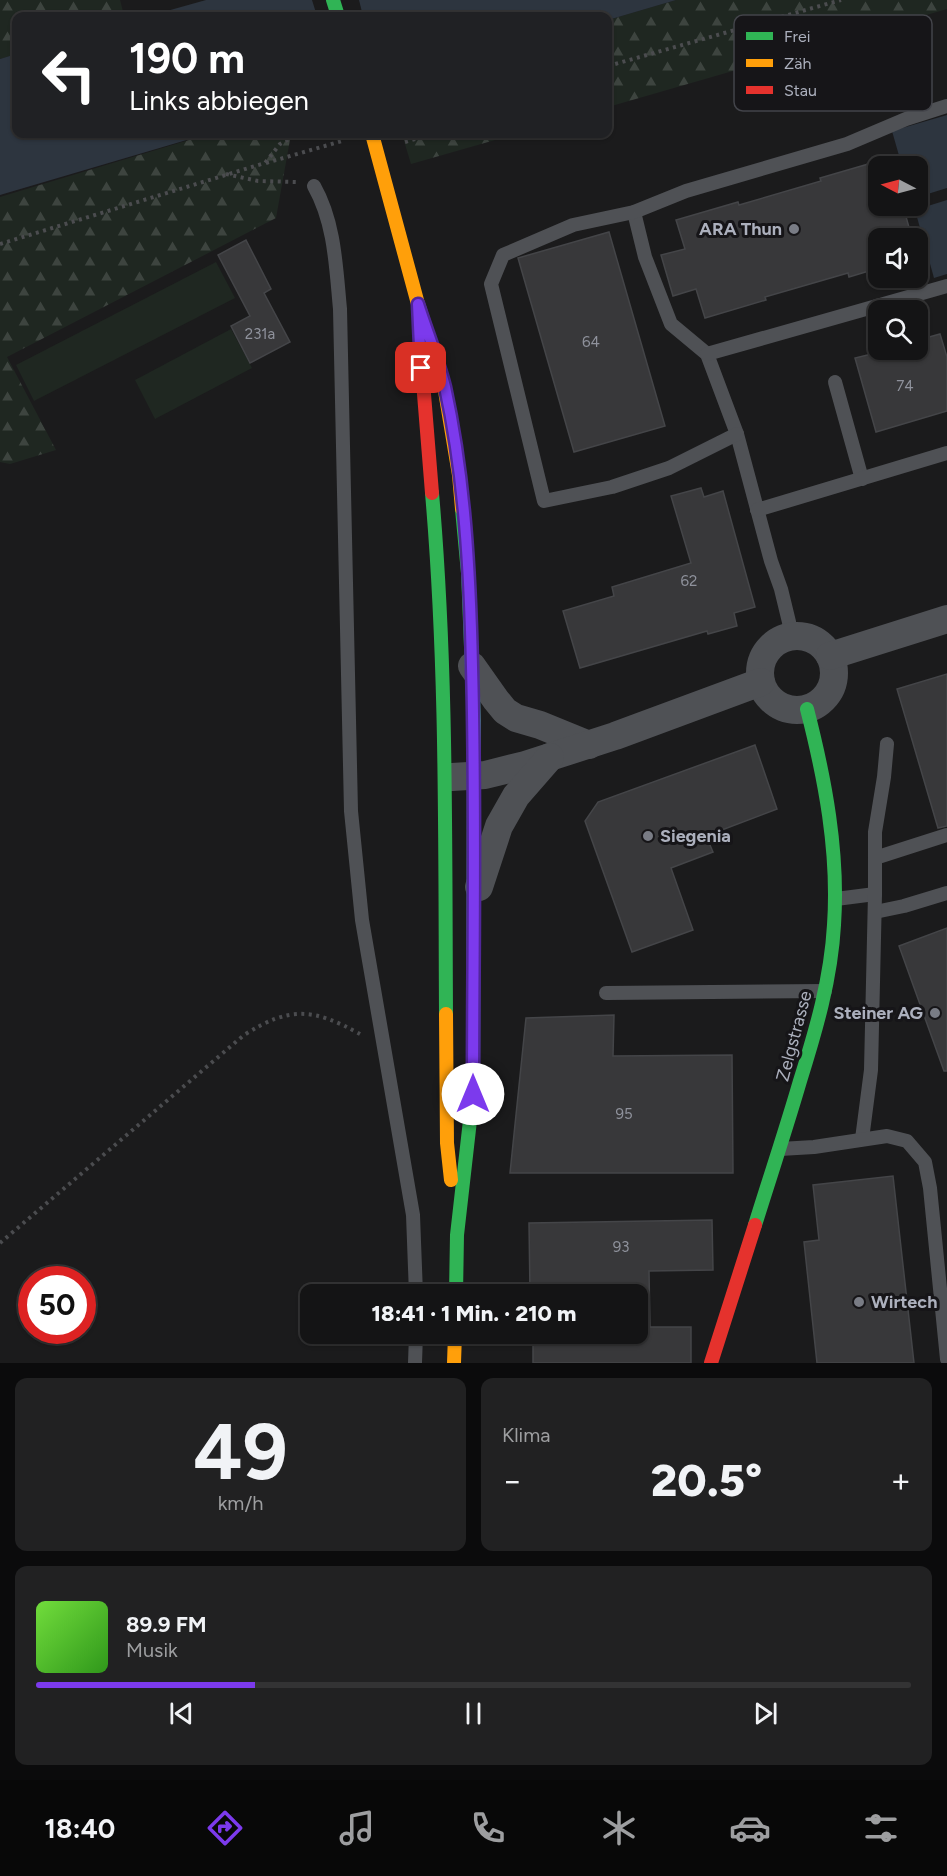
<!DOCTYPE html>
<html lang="de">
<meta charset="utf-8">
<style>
:root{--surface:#141415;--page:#212122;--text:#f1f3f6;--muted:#9d9ea0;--line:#333334;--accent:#7c3aed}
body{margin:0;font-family:Figtree,sans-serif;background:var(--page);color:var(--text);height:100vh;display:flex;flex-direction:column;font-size:22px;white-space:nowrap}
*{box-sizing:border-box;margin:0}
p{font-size:20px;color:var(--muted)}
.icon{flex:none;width:33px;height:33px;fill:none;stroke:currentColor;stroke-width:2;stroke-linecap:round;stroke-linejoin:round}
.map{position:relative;height:1363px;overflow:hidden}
.drawer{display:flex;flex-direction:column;gap:15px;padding:15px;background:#0b0b0c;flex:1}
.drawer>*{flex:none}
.guide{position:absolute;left:12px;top:12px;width:600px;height:126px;border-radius:12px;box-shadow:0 2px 4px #0004,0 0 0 2px var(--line);background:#202124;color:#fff;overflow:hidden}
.needle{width:39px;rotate:276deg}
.controls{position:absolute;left:868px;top:156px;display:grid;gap:12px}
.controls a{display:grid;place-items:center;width:60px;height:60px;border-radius:12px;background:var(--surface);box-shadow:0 2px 4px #0004,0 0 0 2px var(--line);font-size:30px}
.speed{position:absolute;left:18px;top:1266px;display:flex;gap:12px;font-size:30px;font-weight:700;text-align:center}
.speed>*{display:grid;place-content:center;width:78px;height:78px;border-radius:50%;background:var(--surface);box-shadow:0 2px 4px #0004,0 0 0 2px var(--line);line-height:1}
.speed .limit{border:9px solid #d22;background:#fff;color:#111}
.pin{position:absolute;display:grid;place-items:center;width:51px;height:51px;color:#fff;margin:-26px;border-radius:12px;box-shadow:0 3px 9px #0006}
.me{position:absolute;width:66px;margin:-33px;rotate:0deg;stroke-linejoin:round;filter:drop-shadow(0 0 4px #0008)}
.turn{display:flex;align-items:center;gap:21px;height:126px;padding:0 18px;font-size:27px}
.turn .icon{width:78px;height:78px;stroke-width:2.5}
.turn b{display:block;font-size:42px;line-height:51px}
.big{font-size:45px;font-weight:800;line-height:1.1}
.drawer .tile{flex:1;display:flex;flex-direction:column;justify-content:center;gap:9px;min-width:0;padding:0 21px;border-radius:12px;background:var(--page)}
.drawer .dial{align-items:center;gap:0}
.dial b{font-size:78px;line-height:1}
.song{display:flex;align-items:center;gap:18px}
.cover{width:72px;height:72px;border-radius:9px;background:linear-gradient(135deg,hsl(100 70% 55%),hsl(110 70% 35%))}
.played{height:6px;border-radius:3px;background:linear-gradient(90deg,var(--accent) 25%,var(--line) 25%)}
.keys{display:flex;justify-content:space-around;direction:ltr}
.heat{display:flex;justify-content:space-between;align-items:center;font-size:33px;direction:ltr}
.drawer .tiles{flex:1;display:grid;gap:15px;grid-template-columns:1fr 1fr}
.tile:last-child{grid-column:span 2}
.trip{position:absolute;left:300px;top:1284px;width:348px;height:60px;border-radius:12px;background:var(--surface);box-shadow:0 2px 4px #0004,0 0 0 2px var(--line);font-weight:800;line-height:60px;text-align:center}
.tabs{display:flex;height:96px;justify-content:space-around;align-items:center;background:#080808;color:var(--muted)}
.tabs .icon{width:42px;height:42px}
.tabs .active{color:var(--accent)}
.tabs b{font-size:27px;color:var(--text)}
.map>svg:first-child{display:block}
.green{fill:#1f2721}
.forest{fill:url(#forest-firs)}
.water{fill:#2d353f}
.pier{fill:#1b1b1c}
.building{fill:#38383a;stroke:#444548;stroke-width:1.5}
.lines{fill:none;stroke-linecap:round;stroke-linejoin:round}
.path{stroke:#4b4c4f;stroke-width:4;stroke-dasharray:3 4.5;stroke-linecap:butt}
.lane{stroke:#4f5155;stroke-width:14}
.street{stroke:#4f5155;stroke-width:28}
.fast{stroke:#30b455;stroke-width:14}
.slow{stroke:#ff9f0a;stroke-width:14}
.jam{stroke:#e5322d;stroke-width:14}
.route-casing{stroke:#51269a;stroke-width:15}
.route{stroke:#7c3aed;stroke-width:10}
.poi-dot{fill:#797c85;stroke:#161518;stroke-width:2}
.labels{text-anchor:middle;stroke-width:6;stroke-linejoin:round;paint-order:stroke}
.number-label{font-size:15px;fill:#8f929c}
.poi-label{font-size:18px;font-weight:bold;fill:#acb0bd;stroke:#161518;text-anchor:end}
.street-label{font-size:18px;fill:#acb0bd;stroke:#161518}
.key{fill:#161518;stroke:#43444a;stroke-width:1.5}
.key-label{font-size:16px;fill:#acb0bd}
</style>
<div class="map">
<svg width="947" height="1363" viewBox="0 0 947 1363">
<defs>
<pattern id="forest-firs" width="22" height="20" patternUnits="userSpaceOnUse" patternTransform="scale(1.5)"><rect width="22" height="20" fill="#1f2721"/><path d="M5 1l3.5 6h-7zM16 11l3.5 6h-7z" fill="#3d443f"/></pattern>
</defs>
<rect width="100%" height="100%" fill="#1b1b1c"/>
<g class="green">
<path d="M216,262L235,298L34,401L16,365Z"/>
<path d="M231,329L252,368L155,419L135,380Z"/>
</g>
<g class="forest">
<path d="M0,0H120L124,16H16V54L0,59Z"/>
<path d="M676,0H947V9L608,107V20Z"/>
<path d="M209,134H291L276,218L7,357L56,450L10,464L0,462V197Z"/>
<path d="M402,134H516L411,164Z"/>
</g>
<g class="water">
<path d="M206,0H676L608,20V16H149Z"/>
<path d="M16,54V134H207L0,195V59Z"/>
<path d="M947,115V188L918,197V166H902L892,131Z"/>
<path d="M947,200V274L934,278L915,210Z"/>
</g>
<path class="pier" d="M312,0H359L363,16H317Z"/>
<g class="building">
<path d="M889,158L892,166H879V206H903L912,238H879V268L849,277L848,273L765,297L766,300L705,318L696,289L673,296L661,255L685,249L676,220L738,202L739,205L821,181L820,178Z"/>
<path d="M609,232L665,426L574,452L518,258Z"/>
<path d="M246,240L271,289L264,293L290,342L250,363L231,326L250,316L218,255Z"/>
<path d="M940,334L947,357V411L876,432L855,358L888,350H918V340Z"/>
<path d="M701,488L704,497L723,491L755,607L734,613L737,626L708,634L707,631L580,668L563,611L614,596L612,587L691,563L671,496Z"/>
<path d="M947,674V826L938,828L897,689Z"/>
<path d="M755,745L777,809L706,836L713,852L671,868L693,930L632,952L585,821L598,802Z"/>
<path d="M947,928V1071H944L899,946Z"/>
<path d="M614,1015L613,1056L732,1055L733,1173H510L526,1018Z"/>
<path d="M893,1176L914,1363H817L804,1242L819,1240L813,1185Z"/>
<path d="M712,1220L713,1270L649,1271L650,1327H691V1363H533V1334H638V1294L530,1293L529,1223Z"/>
</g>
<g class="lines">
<g class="path">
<path d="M608,66L841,0"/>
<path d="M405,142L433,134"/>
<path d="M266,163L342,141"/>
<path d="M226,174L258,181L296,182"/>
<path d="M0,244L265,163L280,144L298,134"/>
<path d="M0,1243L244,1035C290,1006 313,1008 360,1034"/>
</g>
<g class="lane">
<path d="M314,186C335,223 336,268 340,309L351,811L362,920L413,1215L416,1294"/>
<path d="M634,212L645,257L671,324L707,354L737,434L771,561L781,589L789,622L790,636"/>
<path d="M707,354L947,286"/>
<path d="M835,382L862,479"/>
<path d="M737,434L669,468L612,487L544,501L491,284L503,255L573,225L634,212L686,191L847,144L906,119L947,106"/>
<path d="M757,510L947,453"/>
<path d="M875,858L947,835"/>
<path d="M836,899L875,894"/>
<path d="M875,912L904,906L947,893"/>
<path d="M606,993L825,991"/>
<path d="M862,1139L871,1070L875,894V832L884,777L887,744"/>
<path d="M780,1149L814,1147L887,1136L907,1141L925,1162L930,1188L947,1359"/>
<path d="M415,1363L416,1334"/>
</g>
<g class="street">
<circle cx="797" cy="673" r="37"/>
<path d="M830,656L947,619"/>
<path d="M472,666L496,700L505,711L516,718L540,725L589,745"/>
<path d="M452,777L485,775L525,765L615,736L761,682"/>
<path d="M479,887L499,826L516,796L550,757"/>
</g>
<g class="fast">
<path d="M333,0L338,16"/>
<path d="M432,493C447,666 445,840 446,1014"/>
<path d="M755,1225C770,1177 786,1129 800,1081C816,1030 831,979 834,925C839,852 825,779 807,709"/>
<path d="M456,1294L457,1235L473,1094L474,721L468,573L462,509"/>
</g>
<g class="slow">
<path d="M372,134L418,304L444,385L459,475L462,509"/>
<path d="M446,1014L447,1143L451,1180"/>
<path d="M454,1363L455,1334"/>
</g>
<g class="jam">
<path d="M421,357L432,493"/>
<path d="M711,1363L755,1225"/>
</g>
</g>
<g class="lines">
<g class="route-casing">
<path id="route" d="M421,368L418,304C427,332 438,359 445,387C465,478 470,574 472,667C476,809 473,952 473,1094"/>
</g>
<use href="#route" class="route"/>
</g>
<g class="poi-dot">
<circle cx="794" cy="229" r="6"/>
<circle cx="648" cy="836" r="6"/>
<circle cx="935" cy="1013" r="6"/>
<circle cx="859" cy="1302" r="6"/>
</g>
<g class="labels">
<g class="number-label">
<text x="260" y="339">231a</text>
<text x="591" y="347">64</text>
<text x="905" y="391">74</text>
<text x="689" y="586">62</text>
<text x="624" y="1119">95</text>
<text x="621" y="1252">93</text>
</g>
<g class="poi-label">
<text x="782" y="235">ARA Thun</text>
<text x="660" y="842" text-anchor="start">Siegenia</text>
<text x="923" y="1019">Steiner AG</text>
<text x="871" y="1308" text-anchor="start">Wirtech</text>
</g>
<g class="street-label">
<text transform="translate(794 1036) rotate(-75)" y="6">Zelgstrasse</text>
</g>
</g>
<rect x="734" y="15" width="198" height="96" rx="9" class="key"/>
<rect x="746" y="32" width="27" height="8" fill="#30b455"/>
<rect x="746" y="59" width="27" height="8" fill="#ff9f0a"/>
<rect x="746" y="86" width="27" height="8" fill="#e5322d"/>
<g class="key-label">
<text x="784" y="42">Frei</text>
<text x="784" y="69">Zäh</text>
<text x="784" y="96">Stau</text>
</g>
</svg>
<div class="controls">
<a><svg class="needle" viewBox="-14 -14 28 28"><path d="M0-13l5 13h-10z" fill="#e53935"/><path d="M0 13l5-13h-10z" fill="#9d9ea0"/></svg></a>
<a><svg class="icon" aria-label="sound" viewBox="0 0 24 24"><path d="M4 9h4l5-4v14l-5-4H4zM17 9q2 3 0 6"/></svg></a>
<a><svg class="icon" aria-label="search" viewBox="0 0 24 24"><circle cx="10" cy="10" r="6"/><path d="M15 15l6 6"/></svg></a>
</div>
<div class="speed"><div class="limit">50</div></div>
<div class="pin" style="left:421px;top:368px;background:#d93025"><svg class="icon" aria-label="arrive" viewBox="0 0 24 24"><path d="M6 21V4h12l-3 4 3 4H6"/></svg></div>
<svg class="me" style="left:473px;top:1094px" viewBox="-20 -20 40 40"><circle r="19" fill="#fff"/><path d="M0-13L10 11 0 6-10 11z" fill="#7c3aed"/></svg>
<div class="trip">18:41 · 1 Min. · 210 m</div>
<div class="guide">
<div class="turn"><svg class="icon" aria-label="left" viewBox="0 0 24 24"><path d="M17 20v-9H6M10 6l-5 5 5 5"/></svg><div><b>190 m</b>Links abbiegen</div></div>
</div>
</div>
<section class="drawer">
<div class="tiles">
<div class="tile dial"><b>49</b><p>km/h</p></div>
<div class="tile"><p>Klima</p>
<div class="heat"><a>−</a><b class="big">20.5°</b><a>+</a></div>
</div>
<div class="tile">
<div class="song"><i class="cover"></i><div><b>89.9 FM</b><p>Musik</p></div></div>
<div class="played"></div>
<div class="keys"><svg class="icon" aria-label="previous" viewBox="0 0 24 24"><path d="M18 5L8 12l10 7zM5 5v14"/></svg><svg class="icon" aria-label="pause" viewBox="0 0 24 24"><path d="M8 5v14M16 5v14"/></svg><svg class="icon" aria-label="next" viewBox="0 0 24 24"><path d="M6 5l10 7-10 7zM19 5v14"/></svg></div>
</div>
</div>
</section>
<nav class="tabs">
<b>18:40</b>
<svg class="icon active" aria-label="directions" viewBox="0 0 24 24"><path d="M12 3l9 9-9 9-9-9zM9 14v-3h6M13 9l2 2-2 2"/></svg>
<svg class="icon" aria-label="music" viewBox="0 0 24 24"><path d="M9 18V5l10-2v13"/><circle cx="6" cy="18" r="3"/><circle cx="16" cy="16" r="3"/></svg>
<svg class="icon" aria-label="phone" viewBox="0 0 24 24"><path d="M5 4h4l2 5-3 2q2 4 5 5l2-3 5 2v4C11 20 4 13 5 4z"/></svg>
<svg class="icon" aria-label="climate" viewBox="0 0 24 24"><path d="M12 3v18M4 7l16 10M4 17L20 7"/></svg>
<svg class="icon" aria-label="car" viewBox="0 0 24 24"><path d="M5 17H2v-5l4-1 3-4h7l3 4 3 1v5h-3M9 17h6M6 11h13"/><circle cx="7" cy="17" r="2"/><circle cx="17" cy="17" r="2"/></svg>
<svg class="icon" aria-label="filters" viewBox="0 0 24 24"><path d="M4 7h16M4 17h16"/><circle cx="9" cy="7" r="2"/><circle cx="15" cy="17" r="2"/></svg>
</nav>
